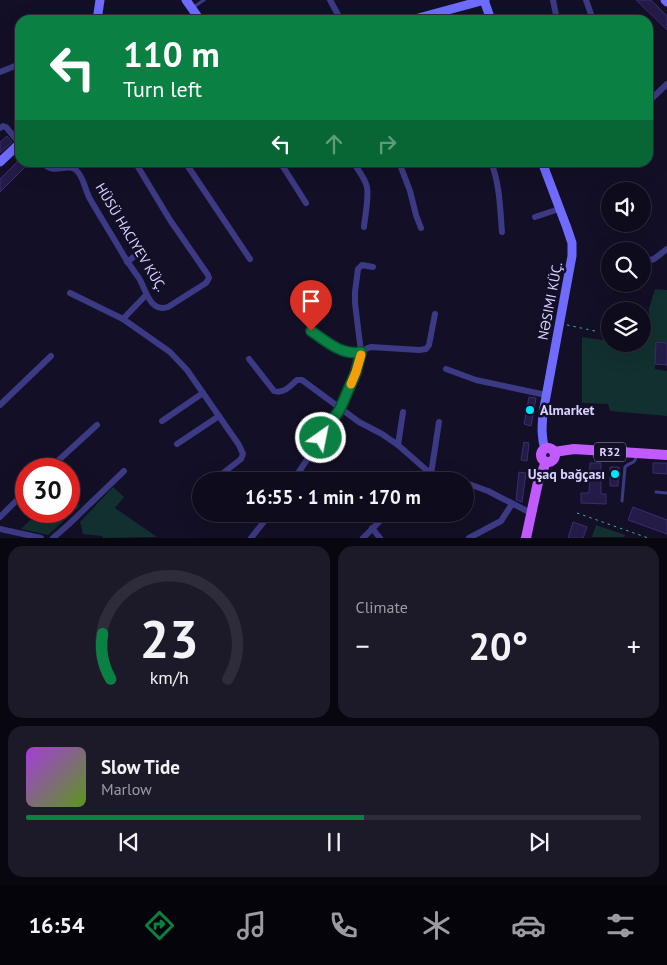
<!DOCTYPE html>
<meta charset="utf-8">
<style>
:root{--surface:#0e0b1c;--page:#1c1929;--text:#f1f3f6;--muted:#9b9ba3;--line:#2e2b3b;--accent:#0b8043}
body{margin:0;font-family:"PT Sans",sans-serif;background:var(--page);color:var(--text);height:100vh;display:flex;flex-direction:column;font-size:19px;white-space:nowrap}
*{box-sizing:border-box;margin:0}
p{font-size:16px;color:var(--muted)}
.icon{flex:none;width:28px;height:28px;fill:none;stroke:currentColor;stroke-width:2;stroke-linecap:round;stroke-linejoin:round}
.map{position:relative;height:538px;overflow:hidden}
.sheet{display:flex;flex-direction:column;gap:8px;padding:8px;background:#08060f;flex:1}
.sheet>*{flex:none}
.top-card{position:absolute;left:15px;top:15px;width:638px;height:152px;border-radius:15px;box-shadow:0 5px 20px #0002,0 0 0 1px var(--line);background:#0b8043;color:#fff;overflow:hidden}
.controls{position:absolute;left:601px;top:182px;display:grid;gap:10px}
.controls a{display:grid;place-items:center;width:50px;height:50px;border-radius:50%;background:var(--surface);box-shadow:0 5px 20px #0002,0 0 0 1px var(--line);font-size:25px}
.speed{position:absolute;left:15px;top:458px;display:flex;gap:10px;font-size:25px;font-weight:700;text-align:center}
.speed>*{display:grid;place-content:center;width:65px;height:65px;border-radius:50%;background:var(--surface);box-shadow:0 5px 20px #0002,0 0 0 1px var(--line);line-height:1}
.speed .limit{border:8px solid #d22;background:#fff;color:#111}
.pin{position:absolute;display:grid;place-items:center;width:42px;height:42px;color:#fff;margin:-51px -21px;border-radius:50% 50% 50% 0;rotate:-45deg;box-shadow:0 0 5px #0007}
.pin .icon{rotate:45deg}
.me{position:absolute;width:55px;margin:-28px;rotate:33deg;stroke-linejoin:round;filter:drop-shadow(0 0 4px #0008)}
.turn{display:flex;align-items:center;gap:18px;height:105px;padding:0 25px;font-size:22px}
.turn .icon{width:65px;height:65px;stroke-width:2.5}
.turn b{display:block;font-size:35px;line-height:42px}
.lanes{display:flex;align-items:center;height:48px;padding:0 25px;background:#0003;justify-content:center;gap:25px;direction:ltr}
.lanes .off{opacity:.35}
.big{font-size:38px;font-weight:800;line-height:1.1}
.sheet .card{flex:1;display:flex;flex-direction:column;justify-content:center;gap:8px;min-width:0;padding:0 18px;border-radius:15px;background:var(--page)}
.sheet .dial{align-items:center;gap:0}
.dial svg{height:130px;overflow:visible;fill:none;stroke:var(--line);stroke-width:7;stroke-linecap:round;text-anchor:middle}
.dial text{fill:var(--text);stroke:none}
.song{display:flex;align-items:center;gap:15px}
.cover{width:60px;height:60px;border-radius:8px;background:linear-gradient(135deg,hsl(280 70% 55%),hsl(90 70% 35%))}
.played{height:5px;border-radius:2px;background:linear-gradient(90deg,var(--accent) 55%,var(--line) 55%)}
.keys{display:flex;justify-content:space-around;direction:ltr}
.heat{display:flex;justify-content:space-between;align-items:center;font-size:28px;direction:ltr}
.sheet .tiles{flex:1;display:grid;gap:8px;grid-template-columns:1fr 1fr}
.card:last-child{grid-column:span 2}
.trip{position:absolute;left:192px;top:472px;width:282px;height:50px;border-radius:25px;background:var(--surface);box-shadow:0 5px 20px #0002,0 0 0 1px var(--line);font-weight:800;line-height:50px;text-align:center}
.tab-bar{display:flex;height:80px;justify-content:space-around;align-items:center;background:#06040b;color:var(--muted)}
.tab-bar .icon{width:35px;height:35px}
.tab-bar .selected{color:var(--accent)}
.tab-bar b{font-size:22px;color:var(--text)}
.map>svg:first-child{display:block}
.green{fill:#12302f}
.building{fill:#241b47;stroke:#3b2d73}
.lines{fill:none;stroke-linecap:round;stroke-linejoin:round}
.path{stroke:#2fb8b0;stroke-width:1;stroke-dasharray:2.5 4;stroke-linecap:butt}
.lane{stroke:#3d3a85;stroke-width:3}
.street{stroke:#3d3a85;stroke-width:6}
.secondary{stroke:#6f6bff;stroke-width:9}
.primary{stroke:#c25bff;stroke-width:10}
.route-casing{stroke:#07532c;stroke-width:12}
.route{stroke:#0b8043;stroke-width:9}
.slow{stroke:#f59e0b;stroke-width:9}
.poi-dot{fill:#00e5ff;stroke:#130f26;stroke-width:2}
.labels{text-anchor:middle;stroke-width:5;stroke-linejoin:round;paint-order:stroke}
.shield{fill:#130f26;stroke:#9e99be;stroke-width:1}
.shield-label{font-size:12px;font-weight:bold;fill:#d9d4ff}
.street-label{font-size:14px;fill:#d9d4ff;stroke:#130f26}
.poi-label{font-size:14px;font-weight:bold;fill:#d9d4ff;stroke:#130f26;text-anchor:start}
</style>
<div class="map">
<svg width="667" height="538" viewBox="0 0 667 538">
<rect width="100%" height="100%" fill="#130f26"/>
<g class="green">
<path d="M655,289L667,290V343L656,342L655,369L667,371V416L610,411L608,404L582,403V337L610,341V344H642L643,337L648,336L649,308Z"/>
<path d="M113,487L124,497L115,508L157,537L103,538L102,536L83,534L80,522Z"/>
<path d="M69,496L80,506L48,535L21,529L36,514L34,511H69Z"/>
<path d="M596,525L625,535L624,537H592Z"/>
</g>
<g class="building">
<path d="M636,0H651L667,16V30Z"/>
<path d="M7,136L12,142L0,153V142Z"/>
<path d="M20,159V162H30L0,192V179Z"/>
<path d="M656,342L667,343V365L655,364Z"/>
<path d="M529,397L536,398L531,426L524,424Z"/>
<path d="M524,442L529,443L527,461L521,460Z"/>
<path d="M590,463H601V494H606V504L581,503V493H589Z"/>
<path d="M653,463H667V474L653,473Z"/>
<path d="M610,467H619L618,486H610Z"/>
<path d="M519,472L526,473L522,502L516,500Z"/>
<path d="M633,507L667,520V534L628,520Z"/>
<path d="M573,522L587,527L583,538H568Z"/>
</g>
<g class="lines">
<g class="path">
<path d="M567,325L595,331"/>
<path d="M577,513L648,538"/>
</g>
<g class="lane">
<path d="M192,8L204,0"/>
<path d="M656,492L667,493"/>
<path d="M622,501L625,467C631,461 636,465 636,454"/>
</g>
<g class="street">
<path d="M330,0L341,20"/>
<path d="M553,0L557,20"/>
<path d="M586,0L593,20"/>
<path d="M0,72L20,64"/>
<path d="M648,102L667,84"/>
<path d="M0,128L3,126L6,127L20,144"/>
<path d="M42,162C54,177 68,161 77,171C84,178 85,190 90,199C101,218 113,237 124,256C128,263 134,271 139,278C146,290 150,313 168,307L206,283L209,278L208,275L170,220L135,162"/>
<path d="M185,162L250,259"/>
<path d="M280,162L306,203"/>
<path d="M353,162C358,170 365,178 367,187C369,198 365,216 364,227"/>
<path d="M399,162L410,191L416,215L421,228"/>
<path d="M491,162C500,185 500,208 502,232"/>
<path d="M535,217L559,209"/>
<path d="M627,245L635,251"/>
<path d="M642,257L647,261L654,259L667,249"/>
<path d="M127,262L140,252"/>
<path d="M70,293L123,319L170,352L187,370L239,445L243,454L241,459L213,481"/>
<path d="M123,319L146,295"/>
<path d="M311,331C322,339 342,355 357,353C362,352 366,348 371,347L419,350L426,349L429,345L435,314"/>
<path d="M249,359L274,391C284,394 290,386 297,380H302L359,422L382,434L398,445L431,474L441,480L461,481"/>
<path d="M446,369L476,380L546,395"/>
<path d="M0,405L51,356"/>
<path d="M162,421L203,393"/>
<path d="M177,444L219,416"/>
<path d="M398,445L403,412"/>
<path d="M49,469L97,425"/>
<path d="M431,474L439,422"/>
<path d="M293,481L340,409L356,372L361,352L355,303V292L358,269L362,265L373,267"/>
<path d="M466,483L488,491L531,513"/>
<path d="M0,517L26,491"/>
<path d="M372,528L380,538"/>
<path d="M0,529L41,538"/>
<path d="M53,538L68,525L124,471"/>
<path d="M251,538L270,514"/>
<path d="M363,538L387,514"/>
<path d="M469,538L501,521L512,504"/>
</g>
<g class="secondary">
<path d="M186,0L200,20"/>
<path d="M484,0L491,20"/>
<path d="M665,0L667,2"/>
<path d="M97,20L100,0"/>
<path d="M411,20L485,0"/>
<path d="M0,162L20,143"/>
<path d="M542,162L567,228L572,243V256L543,413C542,426 541,437 545,449"/>
</g>
<g class="primary">
<circle cx="548" cy="455" r="7"/>
<path d="M554,452L574,449L667,455"/>
<path d="M526,538L538,482L546,462"/>
</g>
</g>
<g class="lines">
<g class="route-casing">
<path id="route" d="M311,331C326,341 342,356 361,352L356,372L340,409L321,438"/>
</g>
<use href="#route" class="route"/>
<path class="slow" d="M351,384L356,372L361,355"/>
</g>
<g class="poi-dot">
<circle cx="530" cy="410" r="5"/>
<circle cx="615" cy="474" r="5"/>
</g>
<g class="labels">
<rect class="shield" x="594" y="442.5" width="32" height="19" rx="4"/>
<g class="shield-label">
<text x="610" y="456">R32</text>
</g>
<g class="street-label">
<text transform="translate(131 237) rotate(59)" y="5">HÜSÜ HACIYEV KÜÇ.</text>
<text transform="translate(550 301) rotate(-79)" y="5">NƏSIMI KÜÇ.</text>
</g>
<g class="poi-label">
<text x="540" y="415">Almarket</text>
<text x="605" y="479" text-anchor="end">Uşaq bağçası</text>
</g>
</g>
</svg>
<div class="controls">
<a><svg class="icon" aria-label="sound" viewBox="0 0 24 24"><path d="M4 9h4l5-4v14l-5-4H4zM17 9q2 3 0 6"/></svg></a>
<a><svg class="icon" aria-label="search" viewBox="0 0 24 24"><circle cx="10" cy="10" r="6"/><path d="M15 15l6 6"/></svg></a>
<a><svg class="icon" aria-label="layers" viewBox="0 0 24 24"><path d="M12 4l9 5-9 5-9-5zM3 14l9 5 9-5"/></svg></a>
</div>
<div class="speed"><div class="limit">30</div></div>
<div class="pin" style="left:311px;top:331px;background:#d93025"><svg class="icon" aria-label="arrive" viewBox="0 0 24 24"><path d="M6 21V4h12l-3 4 3 4H6"/></svg></div>
<svg class="me" style="left:321px;top:438px" viewBox="-20 -20 40 40"><circle r="17" fill="#0b8043" stroke="#fff" stroke-width="3"/><path d="M0-11L8 9 0 5-8 9z" fill="#fff"/></svg>
<div class="trip">16:55 · 1 min · 170 m</div>
<div class="top-card">
<div class="turn"><svg class="icon" aria-label="left" viewBox="0 0 24 24"><path d="M17 20v-9H6M10 6l-5 5 5 5"/></svg><div><b>110 m</b>Turn left</div></div>
<div class="lanes"><svg class="icon" aria-label="left" viewBox="0 0 24 24"><path d="M17 20v-9H6M10 6l-5 5 5 5"/></svg><svg class="icon off" aria-label="ahead" viewBox="0 0 24 24"><path d="M12 20V5M6 11l6-6 6 6"/></svg><svg class="icon off" aria-label="right" viewBox="0 0 24 24"><path d="M7 20v-9h11M14 6l5 5-5 5"/></svg></div>
</div>
</div>
<section class="sheet">
<div class="tiles">
<div class="card dial"><svg viewBox="0 0 100 80">
<path d="M14 69A42 42 0 1 1 86 69"/>
<path d="M14 69A42 42 0 0 1 9 41" stroke="#0b8043"/>
<text x="50" y="56" font-size="32" font-weight="700">23</text>
<text x="50" y="72" font-size="11">km/h</text>
</svg></div>
<div class="card"><p>Climate</p>
<div class="heat"><a>−</a><b class="big">20°</b><a>+</a></div>
</div>
<div class="card">
<div class="song"><i class="cover"></i><div><b>Slow Tide</b><p>Marlow</p></div></div>
<div class="played"></div>
<div class="keys"><svg class="icon" aria-label="previous" viewBox="0 0 24 24"><path d="M18 5L8 12l10 7zM5 5v14"/></svg><svg class="icon" aria-label="pause" viewBox="0 0 24 24"><path d="M8 5v14M16 5v14"/></svg><svg class="icon" aria-label="next" viewBox="0 0 24 24"><path d="M6 5l10 7-10 7zM19 5v14"/></svg></div>
</div>
</div>
</section>
<nav class="tab-bar">
<b>16:54</b>
<svg class="icon selected" aria-label="directions" viewBox="0 0 24 24"><path d="M12 3l9 9-9 9-9-9zM9 14v-3h6M13 9l2 2-2 2"/></svg>
<svg class="icon" aria-label="music" viewBox="0 0 24 24"><path d="M9 18V5l10-2v13"/><circle cx="6" cy="18" r="3"/><circle cx="16" cy="16" r="3"/></svg>
<svg class="icon" aria-label="phone" viewBox="0 0 24 24"><path d="M5 4h4l2 5-3 2q2 4 5 5l2-3 5 2v4C11 20 4 13 5 4z"/></svg>
<svg class="icon" aria-label="climate" viewBox="0 0 24 24"><path d="M12 3v18M4 7l16 10M4 17L20 7"/></svg>
<svg class="icon" aria-label="car" viewBox="0 0 24 24"><path d="M5 17H2v-5l4-1 3-4h7l3 4 3 1v5h-3M9 17h6M6 11h13"/><circle cx="7" cy="17" r="2"/><circle cx="17" cy="17" r="2"/></svg>
<svg class="icon" aria-label="filters" viewBox="0 0 24 24"><path d="M4 7h16M4 17h16"/><circle cx="9" cy="7" r="2"/><circle cx="15" cy="17" r="2"/></svg>
</nav>
